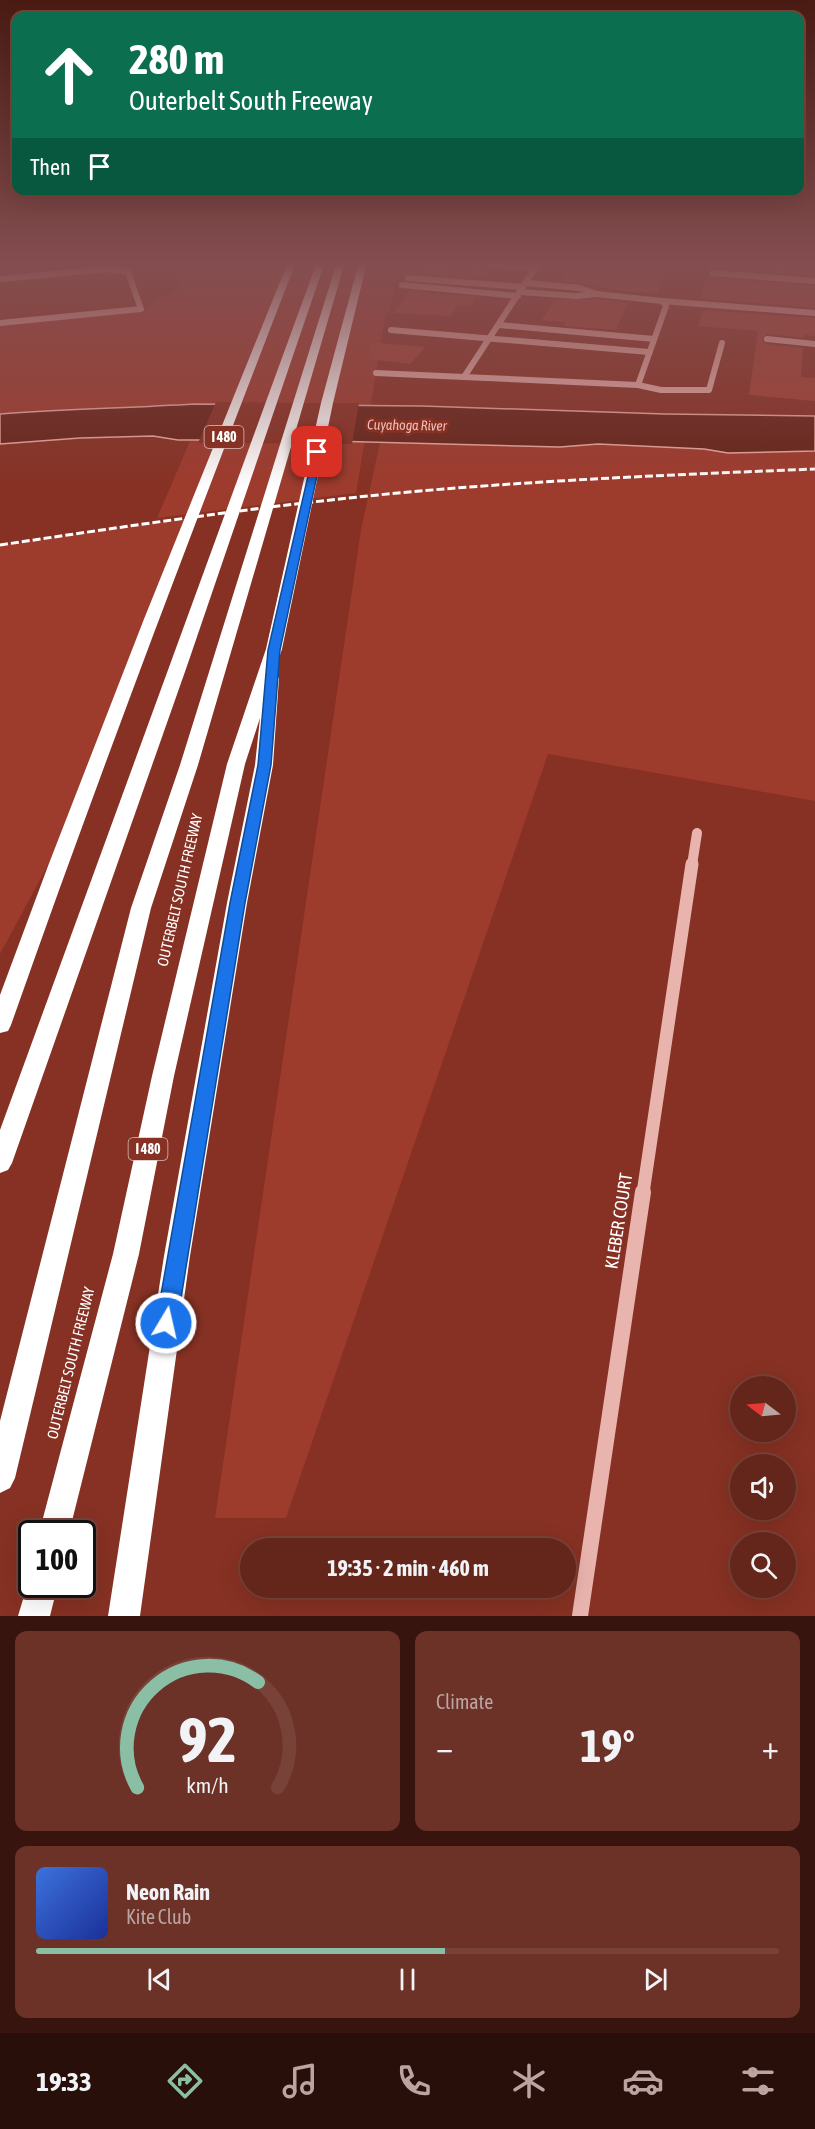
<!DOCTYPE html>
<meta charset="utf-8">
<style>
:root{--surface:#64251a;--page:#6c3127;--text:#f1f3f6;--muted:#bba5a2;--line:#784239;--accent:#8abfa5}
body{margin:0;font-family:"Asap Condensed",sans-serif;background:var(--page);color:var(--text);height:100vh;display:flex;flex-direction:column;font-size:22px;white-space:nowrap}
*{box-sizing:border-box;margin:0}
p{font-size:20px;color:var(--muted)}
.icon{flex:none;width:33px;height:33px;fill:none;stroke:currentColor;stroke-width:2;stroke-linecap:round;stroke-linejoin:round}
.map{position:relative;height:1616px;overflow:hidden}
.side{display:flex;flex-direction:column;gap:15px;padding:15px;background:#37140e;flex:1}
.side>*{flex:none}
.guide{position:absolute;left:12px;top:12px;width:792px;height:183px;border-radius:12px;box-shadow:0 6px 24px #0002,0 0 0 2px var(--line);background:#0b6e4f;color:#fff;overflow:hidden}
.needle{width:39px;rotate:286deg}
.buttons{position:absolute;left:730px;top:1376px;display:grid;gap:12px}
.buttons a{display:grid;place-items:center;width:66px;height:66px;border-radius:50%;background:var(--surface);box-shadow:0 6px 24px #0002,0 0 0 2px var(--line);font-size:30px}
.speed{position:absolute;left:18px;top:1520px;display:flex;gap:12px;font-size:30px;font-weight:700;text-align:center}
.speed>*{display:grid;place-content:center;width:78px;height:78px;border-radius:50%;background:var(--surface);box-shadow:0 6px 24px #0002,0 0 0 2px var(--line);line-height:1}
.speed .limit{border:3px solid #111;border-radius:9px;background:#fff;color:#111}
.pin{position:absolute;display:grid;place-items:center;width:51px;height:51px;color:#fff;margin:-26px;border-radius:12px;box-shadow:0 3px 9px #0006}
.me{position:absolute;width:66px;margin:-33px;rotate:9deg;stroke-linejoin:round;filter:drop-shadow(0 0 4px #0008)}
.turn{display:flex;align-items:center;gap:21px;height:126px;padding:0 18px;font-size:27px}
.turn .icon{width:78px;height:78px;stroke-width:2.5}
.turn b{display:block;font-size:42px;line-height:51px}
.then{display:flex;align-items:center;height:57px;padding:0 18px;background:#0003;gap:12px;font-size:22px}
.big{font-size:45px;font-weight:700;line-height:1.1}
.side .tile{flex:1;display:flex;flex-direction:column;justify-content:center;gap:9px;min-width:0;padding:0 21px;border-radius:12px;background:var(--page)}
.side .dial{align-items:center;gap:0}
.dial svg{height:156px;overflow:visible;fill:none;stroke:var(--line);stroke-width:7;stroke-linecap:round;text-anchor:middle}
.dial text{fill:var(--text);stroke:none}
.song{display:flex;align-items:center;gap:18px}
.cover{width:72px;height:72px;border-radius:9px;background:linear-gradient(135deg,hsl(220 70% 55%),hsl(230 70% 35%))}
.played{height:6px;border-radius:3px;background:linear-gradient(90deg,var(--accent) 55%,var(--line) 55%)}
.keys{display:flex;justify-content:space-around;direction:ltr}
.heat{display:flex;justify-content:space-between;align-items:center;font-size:33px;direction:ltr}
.side .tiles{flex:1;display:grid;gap:15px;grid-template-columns:1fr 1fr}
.tile:last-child{grid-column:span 2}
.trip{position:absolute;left:240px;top:1538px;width:336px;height:60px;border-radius:30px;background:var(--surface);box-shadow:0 6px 24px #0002,0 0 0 2px var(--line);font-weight:700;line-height:60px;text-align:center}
.dock{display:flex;height:96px;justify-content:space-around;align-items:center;background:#280f0a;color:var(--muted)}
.dock .icon{width:42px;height:42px}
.dock .current{color:var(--accent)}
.dock b{font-size:27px;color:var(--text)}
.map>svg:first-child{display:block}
.green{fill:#9d3b2d}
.water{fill:#652418;stroke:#eaa9a1;stroke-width:1.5}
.pier{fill:#863123}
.building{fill:#a34133}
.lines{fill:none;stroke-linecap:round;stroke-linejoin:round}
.minor-far3{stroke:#e9b4ad;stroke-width:6}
.minor-far2{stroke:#e9b4ad;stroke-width:10}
.minor-far1{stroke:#e9b4ad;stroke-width:13}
.minor{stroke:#e9b4ad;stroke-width:16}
.highway{fill:#fff;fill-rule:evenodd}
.rail{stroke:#fff;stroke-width:3;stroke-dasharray:8 3;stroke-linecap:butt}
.route{fill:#1a73e8;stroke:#114b97;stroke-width:1.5}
.labels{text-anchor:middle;stroke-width:6;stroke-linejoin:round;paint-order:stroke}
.far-water-label{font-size:14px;font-style:italic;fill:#f0bfb9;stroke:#863123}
.shield{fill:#863123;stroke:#dbc1bd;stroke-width:1.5}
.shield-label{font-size:14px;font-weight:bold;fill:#fff}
.street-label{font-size:15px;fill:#fff;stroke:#863123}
.near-street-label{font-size:18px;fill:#fff;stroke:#863123}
</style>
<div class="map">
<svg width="815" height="1616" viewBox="0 0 815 1616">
<rect width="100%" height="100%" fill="#863123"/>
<g class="green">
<path d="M167,262H399L389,313H386L356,493L157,518L206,404C137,407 69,409 0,414V323L141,309L181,288Z"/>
<path d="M380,442L560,447L597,444L704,449L729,453L815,451V801L548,754L286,1518H215L361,530Z"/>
<path d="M196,517L49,863L0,954V545Z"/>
</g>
<path class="water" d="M194,404L422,406L665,414L815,416V451L728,453L704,449L598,444L560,447L292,440H178L153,436L80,438L0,444V414C65,409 129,408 194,404Z"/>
<path class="pier" d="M216,402L303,403H359L352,444L198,443Z"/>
<g class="building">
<path d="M427,262L459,265L489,272L486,279L420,274Z"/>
<path d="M760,263L815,266V276L760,271Z"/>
<path d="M568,265L640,270L642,266L665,267L657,293L632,292L560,281Z"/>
<path d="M706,278L815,286V308L707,299L702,297Z"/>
<path d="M409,291L476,297L471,306L457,305L451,316L394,313Z"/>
<path d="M597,299L628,303L616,330L564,326L565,322L542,320L554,300Z"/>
<path d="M704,310L815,318V336L804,335V338L767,334L762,339L766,344L803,348L801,377L815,378V401L749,395L758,331L698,326Z"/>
<path d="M373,342L380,343L425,347L410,364L367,359Z"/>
</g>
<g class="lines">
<g class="minor-far3">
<path d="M463,262L485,264"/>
<path d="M486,262L485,264L536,268"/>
<path d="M712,273L815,281"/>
<path d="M408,278L523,287"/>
<path d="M0,279L108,269L128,272L141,309L0,323"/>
<path d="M402,285L518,296"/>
<path d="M520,292L576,296L597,294L580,288L526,283"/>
<path d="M662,301L815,313"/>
<path d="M499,325L654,339"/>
<path d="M391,330L649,352"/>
<path d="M767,339L815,344"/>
<path d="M376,373L464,377L539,262"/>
<path d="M464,377L638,385L666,306L662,301L597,294"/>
<path d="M638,385L661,390H709L722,343"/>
</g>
<path class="minor-far2" d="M692,865L697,833"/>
<path class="minor-far1" d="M643,1193L692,864"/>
<path class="minor" d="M580,1616L643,1192"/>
<g class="highway">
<path d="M288,262H296C198,515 101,769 11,1025L8,1031L0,1033V995L48,866L144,619Z"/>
<path d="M317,262H325L187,666L12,1163L8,1170L0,1173V1130Z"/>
<path d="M337,262H345L198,765L151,908L15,1478L10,1488L0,1493V1421L131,908L180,765Z"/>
<path d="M359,262H367L333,403L282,649L274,674L279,678L273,765L247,903L190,1256L140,1616H108L164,1256L227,903L255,765L260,718L245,764L174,1076L139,1254L69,1533H39L113,1254L152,1076L227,764L266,649L321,403Z"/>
<path d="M31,1573L32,1584H58L50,1616H18Z"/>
</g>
<path class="rail" d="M0,545C148,523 296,501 444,489C568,479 691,474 815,469"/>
</g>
<linearGradient id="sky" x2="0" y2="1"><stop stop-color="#4a1b13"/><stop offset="0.54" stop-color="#844e50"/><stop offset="1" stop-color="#844e50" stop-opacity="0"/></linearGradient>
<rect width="815" height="488" fill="url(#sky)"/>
<path class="route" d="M314,450L322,452L280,650L271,765L245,903L177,1323L174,1330L166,1333L159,1330L156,1323L230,903L258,765L268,650Z"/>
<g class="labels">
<g class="far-water-label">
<text transform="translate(407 425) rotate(1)" y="5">Cuyahoga River</text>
</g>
<g class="shield">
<rect x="204.5" y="426" width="39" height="22" rx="4.5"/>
<rect x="128.5" y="1138" width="39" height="22" rx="4.5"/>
</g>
<g class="shield-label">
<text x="224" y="442">I 480</text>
<text x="148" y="1154">I 480</text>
</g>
<g class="street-label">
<text transform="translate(180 890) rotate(-77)" y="5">OUTERBELT SOUTH FREEWAY</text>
<text transform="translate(71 1363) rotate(-76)" y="5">OUTERBELT SOUTH FREEWAY</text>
</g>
<g class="near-street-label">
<text transform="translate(619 1221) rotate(-81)" y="6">KLEBER COURT</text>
</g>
</g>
</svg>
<div class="buttons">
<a><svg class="needle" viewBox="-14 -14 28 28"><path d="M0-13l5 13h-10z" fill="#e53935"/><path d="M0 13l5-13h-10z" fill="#bba5a2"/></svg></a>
<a><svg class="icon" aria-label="sound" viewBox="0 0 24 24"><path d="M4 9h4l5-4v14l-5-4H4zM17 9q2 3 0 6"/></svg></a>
<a><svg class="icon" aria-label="search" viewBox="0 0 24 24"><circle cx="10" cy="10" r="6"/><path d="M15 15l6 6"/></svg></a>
</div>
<div class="speed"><div class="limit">100</div></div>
<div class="pin" style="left:317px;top:452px;background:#d93025"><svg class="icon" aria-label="arrive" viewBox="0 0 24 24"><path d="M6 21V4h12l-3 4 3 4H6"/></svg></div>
<svg class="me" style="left:166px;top:1323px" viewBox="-20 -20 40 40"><circle r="17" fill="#1a73e8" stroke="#fff" stroke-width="3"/><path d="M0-11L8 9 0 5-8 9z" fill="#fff"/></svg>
<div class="trip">19:35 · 2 min · 460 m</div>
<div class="guide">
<div class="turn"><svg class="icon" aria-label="ahead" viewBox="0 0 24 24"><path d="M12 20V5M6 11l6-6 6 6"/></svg><div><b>280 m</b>Outerbelt South Freeway</div></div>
<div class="then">Then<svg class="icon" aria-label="arrive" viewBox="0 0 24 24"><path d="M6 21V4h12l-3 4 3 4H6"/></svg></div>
</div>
</div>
<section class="side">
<div class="tiles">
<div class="tile dial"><svg viewBox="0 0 100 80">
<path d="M14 69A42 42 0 1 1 86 69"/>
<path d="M14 69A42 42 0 0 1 76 15" stroke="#8abfa5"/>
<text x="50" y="56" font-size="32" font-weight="700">92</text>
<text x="50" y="72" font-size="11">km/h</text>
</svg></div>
<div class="tile"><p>Climate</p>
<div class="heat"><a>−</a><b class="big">19°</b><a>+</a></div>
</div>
<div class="tile">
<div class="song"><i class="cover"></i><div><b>Neon Rain</b><p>Kite Club</p></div></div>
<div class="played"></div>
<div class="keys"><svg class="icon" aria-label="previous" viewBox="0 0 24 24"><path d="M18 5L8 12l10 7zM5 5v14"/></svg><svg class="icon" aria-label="pause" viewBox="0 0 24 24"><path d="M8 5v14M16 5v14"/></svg><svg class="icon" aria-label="next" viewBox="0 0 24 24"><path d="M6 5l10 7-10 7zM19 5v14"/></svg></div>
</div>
</div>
</section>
<nav class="dock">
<b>19:33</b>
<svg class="icon current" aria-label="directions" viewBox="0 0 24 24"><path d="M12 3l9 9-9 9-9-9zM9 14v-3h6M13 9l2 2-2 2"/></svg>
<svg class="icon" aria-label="music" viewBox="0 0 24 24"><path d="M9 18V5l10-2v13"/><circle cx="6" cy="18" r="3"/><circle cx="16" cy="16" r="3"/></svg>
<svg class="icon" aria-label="phone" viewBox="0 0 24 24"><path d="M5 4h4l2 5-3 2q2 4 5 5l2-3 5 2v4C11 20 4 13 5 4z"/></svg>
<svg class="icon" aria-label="climate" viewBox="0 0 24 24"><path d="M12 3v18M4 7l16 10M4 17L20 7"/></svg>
<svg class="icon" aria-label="car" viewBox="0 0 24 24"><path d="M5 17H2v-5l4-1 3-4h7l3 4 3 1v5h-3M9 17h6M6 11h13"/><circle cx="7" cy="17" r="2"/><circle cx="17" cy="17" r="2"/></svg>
<svg class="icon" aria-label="filters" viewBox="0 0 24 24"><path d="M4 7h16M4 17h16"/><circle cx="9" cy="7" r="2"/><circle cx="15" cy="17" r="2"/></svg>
</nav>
